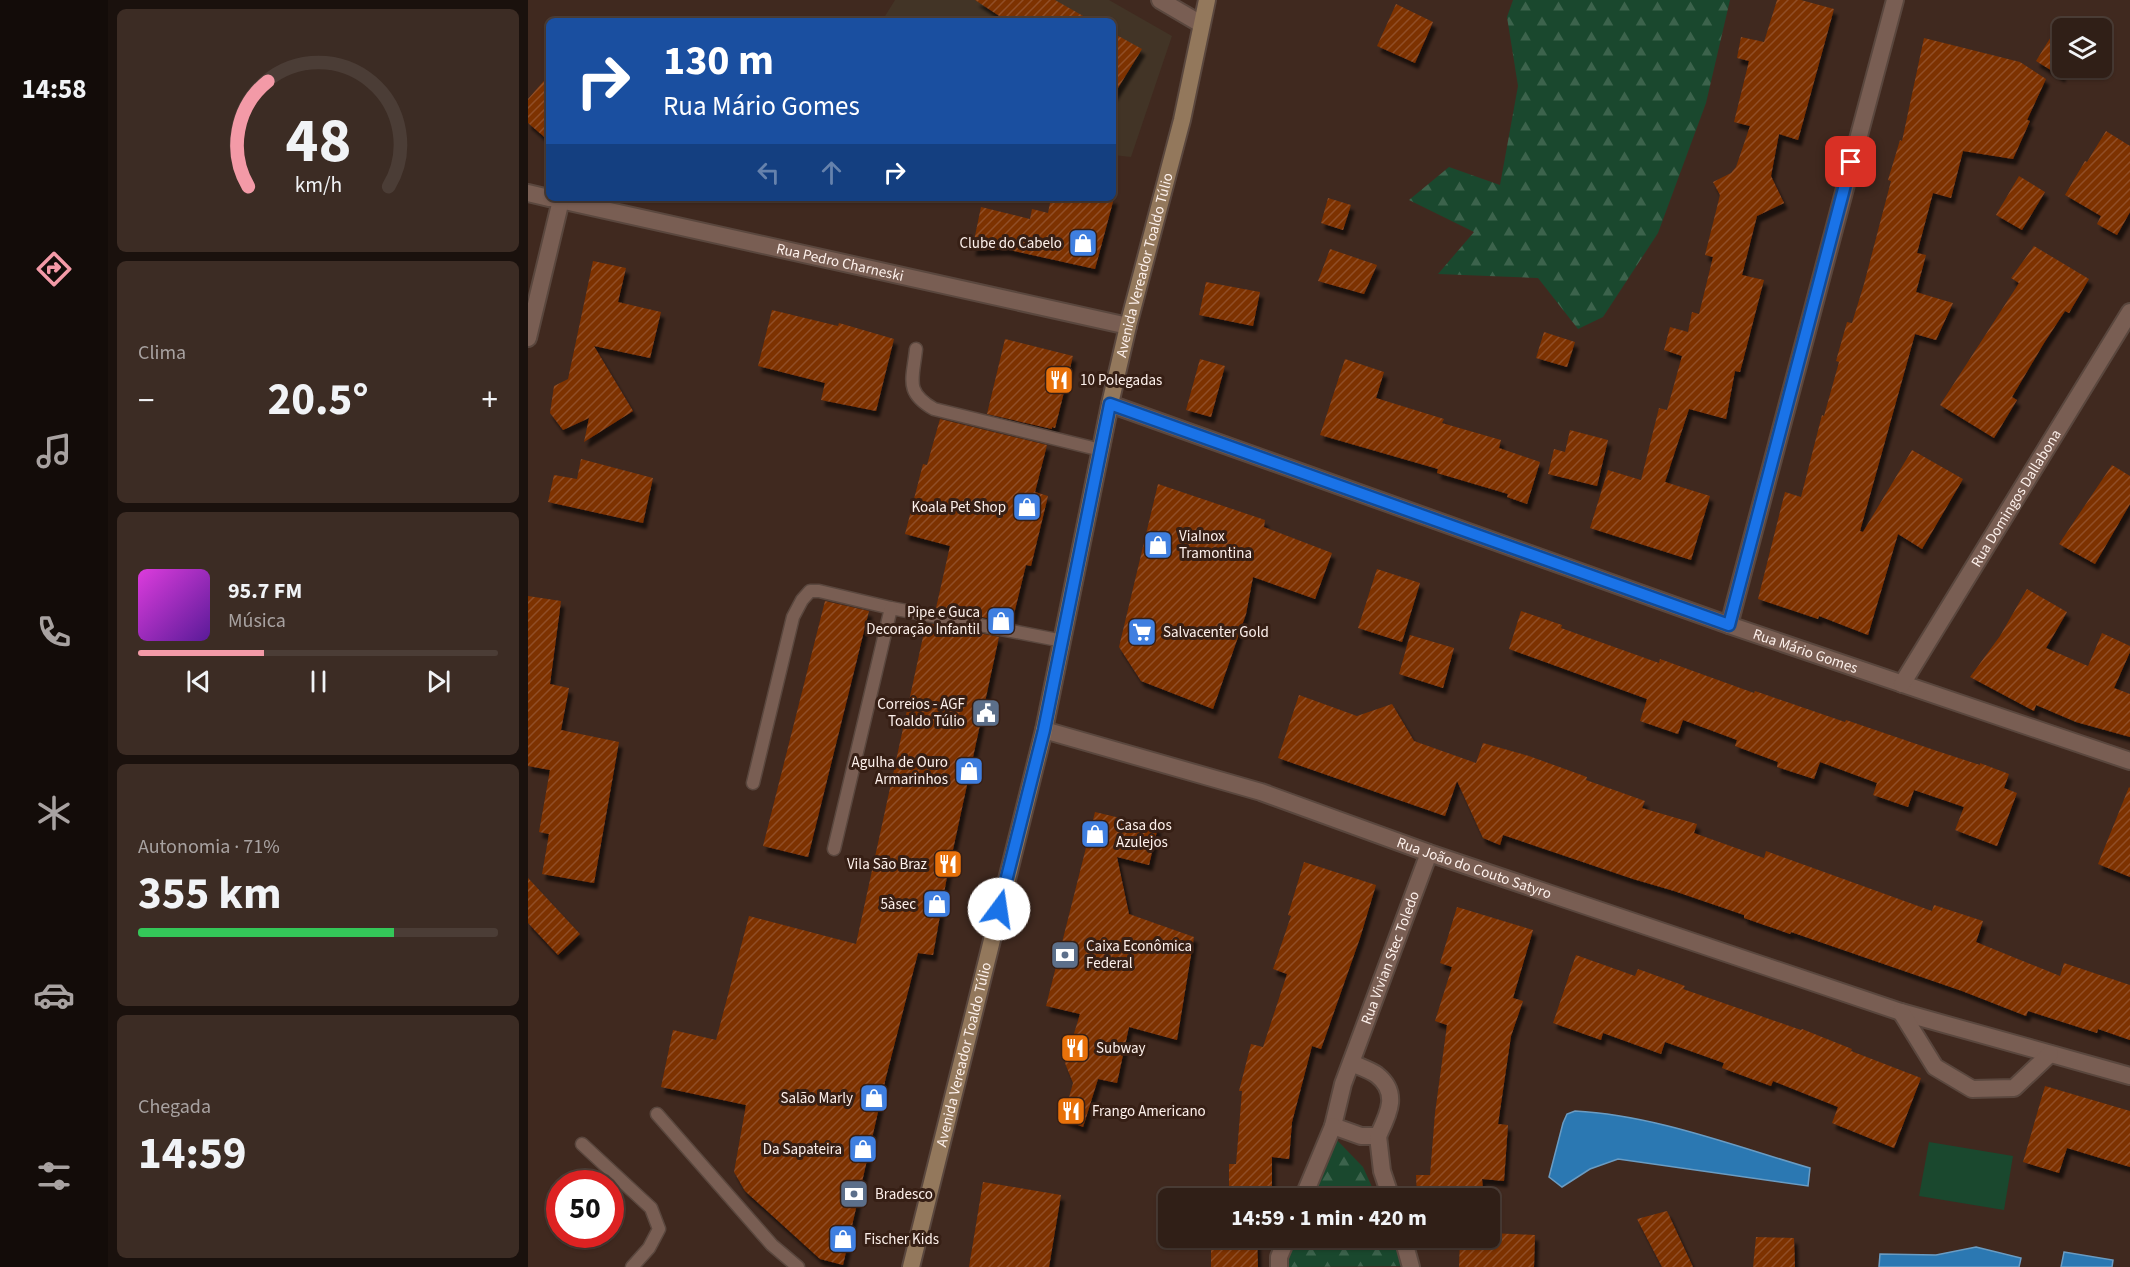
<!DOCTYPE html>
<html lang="pt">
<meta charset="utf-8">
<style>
:root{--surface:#301f17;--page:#3c2c24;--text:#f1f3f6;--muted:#a8a2a1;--line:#4b3d36;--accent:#f39aa7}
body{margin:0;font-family:"Source Sans 3",sans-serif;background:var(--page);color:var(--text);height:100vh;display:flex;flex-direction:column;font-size:22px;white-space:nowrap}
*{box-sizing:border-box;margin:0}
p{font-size:20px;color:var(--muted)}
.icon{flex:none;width:33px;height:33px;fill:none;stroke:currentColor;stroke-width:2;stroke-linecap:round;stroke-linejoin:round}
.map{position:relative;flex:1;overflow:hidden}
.sheet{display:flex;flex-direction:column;gap:9px;padding:9px;background:#1a110d;width:420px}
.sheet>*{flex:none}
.banner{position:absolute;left:18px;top:18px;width:570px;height:183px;border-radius:9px;box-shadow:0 2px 4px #0004,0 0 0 2px var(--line);background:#1a4fa0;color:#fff;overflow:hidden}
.fabs{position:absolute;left:1524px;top:18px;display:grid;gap:12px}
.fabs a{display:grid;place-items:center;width:60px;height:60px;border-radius:9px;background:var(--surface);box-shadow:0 2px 4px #0004,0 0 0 2px var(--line);font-size:30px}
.speed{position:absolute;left:18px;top:1170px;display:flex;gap:12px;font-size:30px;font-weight:700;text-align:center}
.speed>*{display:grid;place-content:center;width:78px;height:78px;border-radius:50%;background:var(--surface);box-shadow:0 2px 4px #0004,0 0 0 2px var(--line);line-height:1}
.speed .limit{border:9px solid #d22;background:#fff;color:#111}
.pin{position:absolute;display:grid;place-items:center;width:51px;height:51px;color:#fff;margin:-26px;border-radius:12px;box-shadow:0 3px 9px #0006}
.me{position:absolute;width:66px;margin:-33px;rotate:14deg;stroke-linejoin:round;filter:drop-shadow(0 0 4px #0008)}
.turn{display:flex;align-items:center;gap:21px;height:126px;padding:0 18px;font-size:27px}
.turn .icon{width:78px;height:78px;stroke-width:2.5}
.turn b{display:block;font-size:42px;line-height:51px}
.lanes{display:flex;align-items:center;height:57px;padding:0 18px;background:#0003;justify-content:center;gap:30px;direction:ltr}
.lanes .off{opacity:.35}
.big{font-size:45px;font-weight:700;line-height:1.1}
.sheet .card{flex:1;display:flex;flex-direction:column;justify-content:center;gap:9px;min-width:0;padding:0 21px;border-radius:9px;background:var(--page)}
.sheet .dial{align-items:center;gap:0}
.dial svg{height:156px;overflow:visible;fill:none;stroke:var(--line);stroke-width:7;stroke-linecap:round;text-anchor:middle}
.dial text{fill:var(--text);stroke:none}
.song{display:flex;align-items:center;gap:18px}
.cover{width:72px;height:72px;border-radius:9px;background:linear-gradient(135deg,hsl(300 70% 55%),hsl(270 70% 35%))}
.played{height:6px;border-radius:3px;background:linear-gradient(90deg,var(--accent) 35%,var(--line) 35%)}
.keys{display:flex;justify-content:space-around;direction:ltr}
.heat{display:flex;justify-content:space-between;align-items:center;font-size:33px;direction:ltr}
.charge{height:9px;border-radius:4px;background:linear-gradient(90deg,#34c759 71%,var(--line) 0)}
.trip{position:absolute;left:630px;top:1188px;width:342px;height:60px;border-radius:9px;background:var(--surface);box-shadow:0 2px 4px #0004,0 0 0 2px var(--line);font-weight:700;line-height:60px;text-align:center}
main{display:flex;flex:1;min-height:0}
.tab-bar{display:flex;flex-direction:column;width:108px;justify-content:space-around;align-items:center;background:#130c09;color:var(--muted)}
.tab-bar .icon{width:42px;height:42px}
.tab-bar .active{color:var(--accent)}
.tab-bar b{font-size:27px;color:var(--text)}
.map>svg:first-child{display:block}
.education{fill:#423426}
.green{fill:#1a482e}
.forest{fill:url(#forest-firs)}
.water{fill:#2b78b2;stroke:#6a9cc3;stroke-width:1.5}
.building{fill:url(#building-hatch);filter:url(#shadow)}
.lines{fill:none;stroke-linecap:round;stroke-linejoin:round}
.service-casing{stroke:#5a473e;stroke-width:15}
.minor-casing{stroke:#5a473e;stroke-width:20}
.secondary-casing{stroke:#5a473e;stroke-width:20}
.service{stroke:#795e53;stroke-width:12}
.minor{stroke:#795e53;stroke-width:16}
.secondary{stroke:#93785c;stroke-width:16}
.route-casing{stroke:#114b97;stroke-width:15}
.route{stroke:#1a73e8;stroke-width:10}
.labels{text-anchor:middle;stroke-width:6;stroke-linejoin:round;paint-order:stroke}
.poi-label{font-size:15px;fill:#fdf0eb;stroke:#361f15;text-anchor:end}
.street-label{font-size:15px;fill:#fdf0eb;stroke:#361f15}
</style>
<main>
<nav class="tab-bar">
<b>14:58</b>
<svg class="icon active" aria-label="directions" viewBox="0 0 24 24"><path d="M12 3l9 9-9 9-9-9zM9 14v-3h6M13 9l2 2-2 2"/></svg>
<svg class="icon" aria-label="music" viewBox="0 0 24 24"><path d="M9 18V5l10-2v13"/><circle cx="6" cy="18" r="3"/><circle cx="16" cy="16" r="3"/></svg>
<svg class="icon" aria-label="phone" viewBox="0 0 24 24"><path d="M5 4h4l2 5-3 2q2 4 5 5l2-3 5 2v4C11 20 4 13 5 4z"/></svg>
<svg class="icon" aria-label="climate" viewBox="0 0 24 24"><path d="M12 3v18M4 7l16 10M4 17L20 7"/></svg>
<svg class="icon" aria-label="car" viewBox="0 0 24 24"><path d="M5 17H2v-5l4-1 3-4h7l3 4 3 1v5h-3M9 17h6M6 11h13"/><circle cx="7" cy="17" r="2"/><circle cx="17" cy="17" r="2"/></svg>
<svg class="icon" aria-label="filters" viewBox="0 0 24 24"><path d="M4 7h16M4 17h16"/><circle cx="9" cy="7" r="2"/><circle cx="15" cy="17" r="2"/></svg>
</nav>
<section class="sheet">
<div class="card dial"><svg viewBox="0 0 100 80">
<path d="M14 69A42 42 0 1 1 86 69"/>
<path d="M14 69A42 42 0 0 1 24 15" stroke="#f39aa7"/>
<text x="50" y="56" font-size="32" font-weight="700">48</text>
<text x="50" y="72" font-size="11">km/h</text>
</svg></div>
<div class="card"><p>Clima</p>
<div class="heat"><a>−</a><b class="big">20.5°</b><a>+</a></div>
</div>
<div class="card">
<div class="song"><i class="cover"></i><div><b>95.7 FM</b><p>Música</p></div></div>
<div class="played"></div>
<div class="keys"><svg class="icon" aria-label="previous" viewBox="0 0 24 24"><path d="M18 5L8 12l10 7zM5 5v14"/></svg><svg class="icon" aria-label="pause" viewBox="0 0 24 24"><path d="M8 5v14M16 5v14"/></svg><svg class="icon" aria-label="next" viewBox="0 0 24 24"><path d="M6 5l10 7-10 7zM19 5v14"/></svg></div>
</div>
<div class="card"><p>Autonomia · 71%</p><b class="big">355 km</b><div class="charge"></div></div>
<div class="card"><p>Chegada</p><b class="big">14:59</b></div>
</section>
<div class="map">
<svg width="1602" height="1267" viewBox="0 0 1602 1267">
<defs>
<pattern id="forest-firs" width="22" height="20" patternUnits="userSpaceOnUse" patternTransform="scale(1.5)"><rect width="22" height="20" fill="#1a482e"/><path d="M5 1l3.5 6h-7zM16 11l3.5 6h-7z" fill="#3c634c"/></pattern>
<pattern id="building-hatch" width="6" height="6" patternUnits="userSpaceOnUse" patternTransform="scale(1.5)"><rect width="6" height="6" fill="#7d3103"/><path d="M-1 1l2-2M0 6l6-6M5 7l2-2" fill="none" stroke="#904f28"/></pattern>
<filter id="shadow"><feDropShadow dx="3.5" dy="6" stdDeviation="1.5" flood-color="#0009"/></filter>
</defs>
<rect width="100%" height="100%" fill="#40291f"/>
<path class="education" d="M367,0H581L644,36L603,157L585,155V21H354Z"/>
<path class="green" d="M1401,1142L1485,1156L1476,1210L1391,1196Z"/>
<g class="forest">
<path d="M985,0H1202L1178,103L1130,233L1075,317L1050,329L1010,278L910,274L946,232L881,200L921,167L972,185L990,86L979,17Z"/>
<path d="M806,1137L835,1167L849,1198H781Z"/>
<path d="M765,1238H867L880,1266L757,1267Z"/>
</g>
<g class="water">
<path d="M1047,1111C1126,1115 1206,1146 1282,1168L1280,1186L1090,1159L1062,1169L1034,1187L1021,1177L1035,1123L1039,1114Z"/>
<path d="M1448,1247L1493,1258L1491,1267H1351L1352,1254L1408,1255Z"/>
<path d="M1536,1252L1585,1260L1584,1267H1533Z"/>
</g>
<g class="building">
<path d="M447,0H527L564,21H479Z"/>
<path d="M1249,0H1273L1306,9L1270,140L1251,134L1243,176L1256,203L1229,216L1214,275L1236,280L1212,372L1207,371L1198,419L1161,409L1137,482L1182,496L1163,560L1062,528L1080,470L1113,480L1131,408L1139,410L1154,356L1136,350L1142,327L1160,332L1164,312L1171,314L1185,257L1177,255L1192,195L1185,182L1203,173L1208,167L1222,126L1206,122L1221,61L1209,58L1213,37L1236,42Z"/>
<path d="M868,4L905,22L887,63L849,46Z"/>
<path d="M1534,19V77L1508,61Z"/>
<path d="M585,33L614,49L585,96Z"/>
<path d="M1396,38L1492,62L1518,79L1499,120L1502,121L1485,159L1435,151L1423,198L1405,193L1389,253L1398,255L1388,292L1425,303L1408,340L1387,334L1332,531L1335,532L1384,450L1435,479L1394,549L1370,534L1340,635L1291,616L1290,619L1230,599L1257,492L1273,497L1294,415L1296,416L1311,362L1308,361L1319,322L1324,323L1336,284L1363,181L1360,180L1372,140L1374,141Z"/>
<path d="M21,75V141L0,123V99Z"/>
<path d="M1578,131L1602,146V212L1589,235L1569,224L1573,216L1537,195L1557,161L1559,162Z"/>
<path d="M1491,176L1517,192L1494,230L1468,215Z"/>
<path d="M523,198H586L567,269L477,249L444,250L453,207L502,219L504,209L520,213Z"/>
<path d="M800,198L823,205L815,230L793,223Z"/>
<path d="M1506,246L1561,279L1541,313L1537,311L1516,343L1484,397L1489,400L1466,438L1412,405L1491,283L1483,278Z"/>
<path d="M802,249L849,265L836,294L790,281Z"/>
<path d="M65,261L98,268L90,302L133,312L122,358L66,346L105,411L56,442L61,418L35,430L22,413L26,386L40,379Z"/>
<path d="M678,282L732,292L725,326L671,315Z"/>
<path d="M244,310L310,326L311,323L366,339L348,411L293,400L297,383L230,366Z"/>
<path d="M1016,332L1047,342L1039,367L1008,358Z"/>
<path d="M477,339L545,356L527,428L524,427V429L459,414Z"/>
<path d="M672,359L697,366L683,417L658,410Z"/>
<path d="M817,359L856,372L848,398L916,419L914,423L973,440L971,448L1012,462L999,504L979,497L980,494L909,473L910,469L792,435Z"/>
<path d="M412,419L519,445L507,492L520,496L503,566L498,565L485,618L475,615L474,621L408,608L422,546L377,534L395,464L399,465Z"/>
<path d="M1042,430L1080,440L1069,486L1020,474L1026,449L1037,452Z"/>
<path d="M53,459L125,478L115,523L20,502L26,475L49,479Z"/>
<path d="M1584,465L1602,476V504L1567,564L1531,544Z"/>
<path d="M630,484L737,520L736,527L804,553L787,599L725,577L718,614L685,709L613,681L591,647Z"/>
<path d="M849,569L892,583L874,642L830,628Z"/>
<path d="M1499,589L1539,612L1518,648L1560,666L1574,633L1602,646V652L1586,688L1602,694V737L1548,722L1508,705L1506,711L1442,677L1472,636Z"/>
<path d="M0,596L33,601L22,684L41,688L33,730L91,742L66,883L14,874L21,834L11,832L22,770L0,766Z"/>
<path d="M297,601L341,611L280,857L235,846Z"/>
<path d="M993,611L1034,625L1033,628L1131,663L1132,659L1226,693L1227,691L1317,722L1318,720L1409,751L1452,765V763L1481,774L1476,788L1489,793L1469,846L1427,830L1436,807L1386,790L1380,807L1345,795L1349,783L1292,762L1286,779L1249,767L1250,762L1207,746L1209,740L1155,720L1150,734L1112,721L1119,699L981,649Z"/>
<path d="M398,623L471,637L418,882L405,955L390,953L358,1077L315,1265L292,1259L217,1191L206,1172L218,1105L133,1087L145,1030L188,1040L221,916L328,944Z"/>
<path d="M882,635L926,648L915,688L871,674Z"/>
<path d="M771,695L829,716L864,704L886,741L948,763L955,743L1001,756L1059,777L1058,780L1117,801L1114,808L1169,824L1166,833L1236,858L1238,851L1404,911L1406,905L1455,921L1448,942L1532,976L1536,963L1602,985V1040L1570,1029L1569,1033L1500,1011L1498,1016L1434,991L1263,932L1262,934L1216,918V915L1146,891L1105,879L975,835L972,845L955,838L929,781L917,816L750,758Z"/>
<path d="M1601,787L1602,788V877L1570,864Z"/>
<path d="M567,812L630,827L621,865L589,857L601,914L666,937L649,1040L601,1027L589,1083L570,1079L555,1127L535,1119L545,1083L537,1063L552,1014L518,1006Z"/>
<path d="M776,862L848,885L832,938L793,1049L784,1046L764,1122L761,1159L744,1157V1198H701V1164H708L714,1091H711L723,1044L735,1047L759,974L745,969L763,916L760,915Z"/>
<path d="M0,878L52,934L30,955L0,923Z"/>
<path d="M929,907L1005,930L985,998L995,1001L983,1036L970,1124L980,1125L976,1181L954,1179L956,1198H889L888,1175H902L907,1113L919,1025L907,1021L924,967L912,963Z"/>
<path d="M1048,955L1107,976L1110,969L1157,986L1155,989L1273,1030L1274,1029L1324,1049L1323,1051L1393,1078L1366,1148L1304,1123L1310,1107L1245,1081L1243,1086L1194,1068L1196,1063L1137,1042L1133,1054L1075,1033L1073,1040L1025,1023Z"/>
<path d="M1517,1086L1602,1111V1167L1539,1148L1531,1173L1495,1162Z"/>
<path d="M455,1182L533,1195L521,1267H441Z"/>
<path d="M1139,1211L1165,1267H1134L1109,1219Z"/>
<path d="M962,1233L1007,1235L1006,1267H931L932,1238H962Z"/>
<path d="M1228,1237L1266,1238L1267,1267H1225Z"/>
<path d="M683,1238H729L730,1267H683Z"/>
</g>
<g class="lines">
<g class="service-casing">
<g id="service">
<path d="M388,349C385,379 376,392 406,409L573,450"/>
<path d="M225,783L265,617L274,600L282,591H291L363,608L535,641"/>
<path d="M306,849L363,608"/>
<path d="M129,1114L244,1245L270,1267"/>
<path d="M54,1144L123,1208L131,1229L121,1248L104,1267"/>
</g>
</g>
<g class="minor-casing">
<g id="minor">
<path d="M632,0L673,24"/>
<path d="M0,193L21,198"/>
<path id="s1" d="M23,198L600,326"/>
<path d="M0,338L33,200"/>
<path id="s2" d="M582,404L1201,625L1602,761"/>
<path d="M1201,625L1367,0"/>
<path id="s3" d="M1374,684L1602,312"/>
<path id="s4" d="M516,730L733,792L901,853L1373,1012L1602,1076"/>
<path d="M1373,1012L1407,1067L1444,1089L1486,1088L1522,1054"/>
<path id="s5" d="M824,1063C832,1067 842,1070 849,1075C872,1093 860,1115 850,1136H833L805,1126L815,1084L901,853"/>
<path d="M850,1136L854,1171L863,1198"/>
<path d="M775,1198L805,1126"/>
<path d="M875,1238L883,1267"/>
<path d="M751,1267V1257L759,1238"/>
</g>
</g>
<g class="secondary-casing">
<g id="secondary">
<path id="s6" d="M383,1267L516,730L582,404L600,326L654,120L679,0"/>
</g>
</g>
<use href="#service" class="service"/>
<use href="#minor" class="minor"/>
<use href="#secondary" class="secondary"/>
</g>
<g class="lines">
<g class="route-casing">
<path id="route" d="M471,909L516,730L582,404L1201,625L1323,162"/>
</g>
<use href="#route" class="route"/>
</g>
<defs>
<g id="shop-square" transform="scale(1.5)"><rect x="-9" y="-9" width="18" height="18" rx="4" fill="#3f7fe0" stroke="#361f15"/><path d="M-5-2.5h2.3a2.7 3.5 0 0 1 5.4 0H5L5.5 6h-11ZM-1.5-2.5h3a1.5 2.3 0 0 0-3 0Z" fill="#fff"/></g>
<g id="restaurant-square" transform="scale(1.5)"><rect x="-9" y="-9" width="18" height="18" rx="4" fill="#e8710a" stroke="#361f15"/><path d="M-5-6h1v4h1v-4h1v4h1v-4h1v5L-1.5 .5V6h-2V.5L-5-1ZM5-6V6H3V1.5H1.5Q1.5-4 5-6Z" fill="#fff"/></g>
<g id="supermarket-square" transform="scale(1.5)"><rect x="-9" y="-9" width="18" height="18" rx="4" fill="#3f7fe0" stroke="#361f15"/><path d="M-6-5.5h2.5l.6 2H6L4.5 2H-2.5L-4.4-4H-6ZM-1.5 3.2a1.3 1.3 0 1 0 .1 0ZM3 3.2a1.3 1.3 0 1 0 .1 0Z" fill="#fff"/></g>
<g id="civic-square" transform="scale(1.5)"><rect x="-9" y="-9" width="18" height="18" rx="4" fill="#5c6f8a" stroke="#361f15"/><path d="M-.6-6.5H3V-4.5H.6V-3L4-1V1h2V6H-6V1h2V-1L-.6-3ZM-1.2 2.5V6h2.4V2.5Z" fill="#fff"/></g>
<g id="bank-square" transform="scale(1.5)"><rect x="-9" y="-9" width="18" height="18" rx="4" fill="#5c6f8a" stroke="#361f15"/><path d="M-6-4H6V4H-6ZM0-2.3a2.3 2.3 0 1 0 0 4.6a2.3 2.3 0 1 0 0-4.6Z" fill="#fff"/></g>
</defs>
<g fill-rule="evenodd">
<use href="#shop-square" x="555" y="243"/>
<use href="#restaurant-square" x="531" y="380"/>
<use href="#shop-square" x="499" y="507"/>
<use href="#shop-square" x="630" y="545"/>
<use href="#shop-square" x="473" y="621"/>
<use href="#supermarket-square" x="614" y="632"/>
<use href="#civic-square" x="458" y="713"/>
<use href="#shop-square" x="441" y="771"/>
<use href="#shop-square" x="567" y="834"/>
<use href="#restaurant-square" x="420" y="864"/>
<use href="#shop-square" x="409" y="904"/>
<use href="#bank-square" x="537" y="955"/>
<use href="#restaurant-square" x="547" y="1048"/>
<use href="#shop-square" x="346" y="1098"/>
<use href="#restaurant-square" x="543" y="1111"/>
<use href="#shop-square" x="335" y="1149"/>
<use href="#bank-square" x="326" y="1194"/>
<use href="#shop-square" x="315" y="1239"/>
</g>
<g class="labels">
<g class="poi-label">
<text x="534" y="248">Clube do Cabelo</text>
<text x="552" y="385" text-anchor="start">10 Polegadas</text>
<text x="478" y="512">Koala Pet Shop</text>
<text x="651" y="541" text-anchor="start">ViaInox<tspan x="651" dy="17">Tramontina</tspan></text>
<text x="452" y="617">Pipe e Guca<tspan x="452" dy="17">Decoração Infantil</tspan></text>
<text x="635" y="637" text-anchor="start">Salvacenter Gold</text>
<text x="437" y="709">Correios - AGF<tspan x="437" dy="17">Toaldo Túlio</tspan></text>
<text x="420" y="767">Agulha de Ouro<tspan x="420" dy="17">Armarinhos</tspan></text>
<text x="588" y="830" text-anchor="start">Casa dos<tspan x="588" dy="17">Azulejos</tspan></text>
<text x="399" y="869">Vila São Braz</text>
<text x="388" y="909">5àsec</text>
<text x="558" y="951" text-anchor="start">Caixa Econômica<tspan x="558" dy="17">Federal</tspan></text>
<text x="568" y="1053" text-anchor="start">Subway</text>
<text x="325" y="1103">Salão Marly</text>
<text x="564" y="1116" text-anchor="start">Frango Americano</text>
<text x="314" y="1154">Da Sapateira</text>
<text x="347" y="1199" text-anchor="start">Bradesco</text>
<text x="336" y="1244" text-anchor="start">Fischer Kids</text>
</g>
<g class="street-label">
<text dy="5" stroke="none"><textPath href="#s1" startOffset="296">Rua Pedro Charneski</textPath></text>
<text dy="5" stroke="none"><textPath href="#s6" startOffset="1029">Avenida Vereador Toaldo Túlio</textPath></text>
<text dy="5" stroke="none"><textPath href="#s3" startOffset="218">Rua Domingos Dallabona</textPath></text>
<text dy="5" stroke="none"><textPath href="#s2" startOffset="738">Rua Mário Gomes</textPath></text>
<text dy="5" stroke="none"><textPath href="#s4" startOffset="452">Rua João do Couto Satyro</textPath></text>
<text dy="5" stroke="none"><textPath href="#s5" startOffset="320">Rua Vivian Stec Toledo</textPath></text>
<text dy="5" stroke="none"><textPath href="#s6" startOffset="219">Avenida Vereador Toaldo Túlio</textPath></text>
</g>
</g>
</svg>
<div class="fabs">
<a><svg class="icon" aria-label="layers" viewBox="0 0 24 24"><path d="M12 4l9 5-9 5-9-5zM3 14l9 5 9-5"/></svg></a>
</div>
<div class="speed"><div class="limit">50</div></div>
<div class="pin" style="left:1323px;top:162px;background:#d93025"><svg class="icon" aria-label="arrive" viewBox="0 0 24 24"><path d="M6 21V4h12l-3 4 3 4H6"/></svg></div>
<svg class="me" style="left:471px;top:909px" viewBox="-20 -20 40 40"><circle r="19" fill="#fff"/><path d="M0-13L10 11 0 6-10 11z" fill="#1a73e8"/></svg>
<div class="trip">14:59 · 1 min · 420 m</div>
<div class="banner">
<div class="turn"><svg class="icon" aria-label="right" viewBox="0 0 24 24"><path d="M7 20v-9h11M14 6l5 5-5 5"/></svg><div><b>130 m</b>Rua Mário Gomes</div></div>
<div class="lanes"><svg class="icon off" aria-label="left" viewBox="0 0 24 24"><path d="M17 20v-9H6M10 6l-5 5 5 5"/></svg><svg class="icon off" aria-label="ahead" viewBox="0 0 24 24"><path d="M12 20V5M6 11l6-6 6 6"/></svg><svg class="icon" aria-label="right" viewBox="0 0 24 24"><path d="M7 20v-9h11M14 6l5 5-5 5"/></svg></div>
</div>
</div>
</main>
